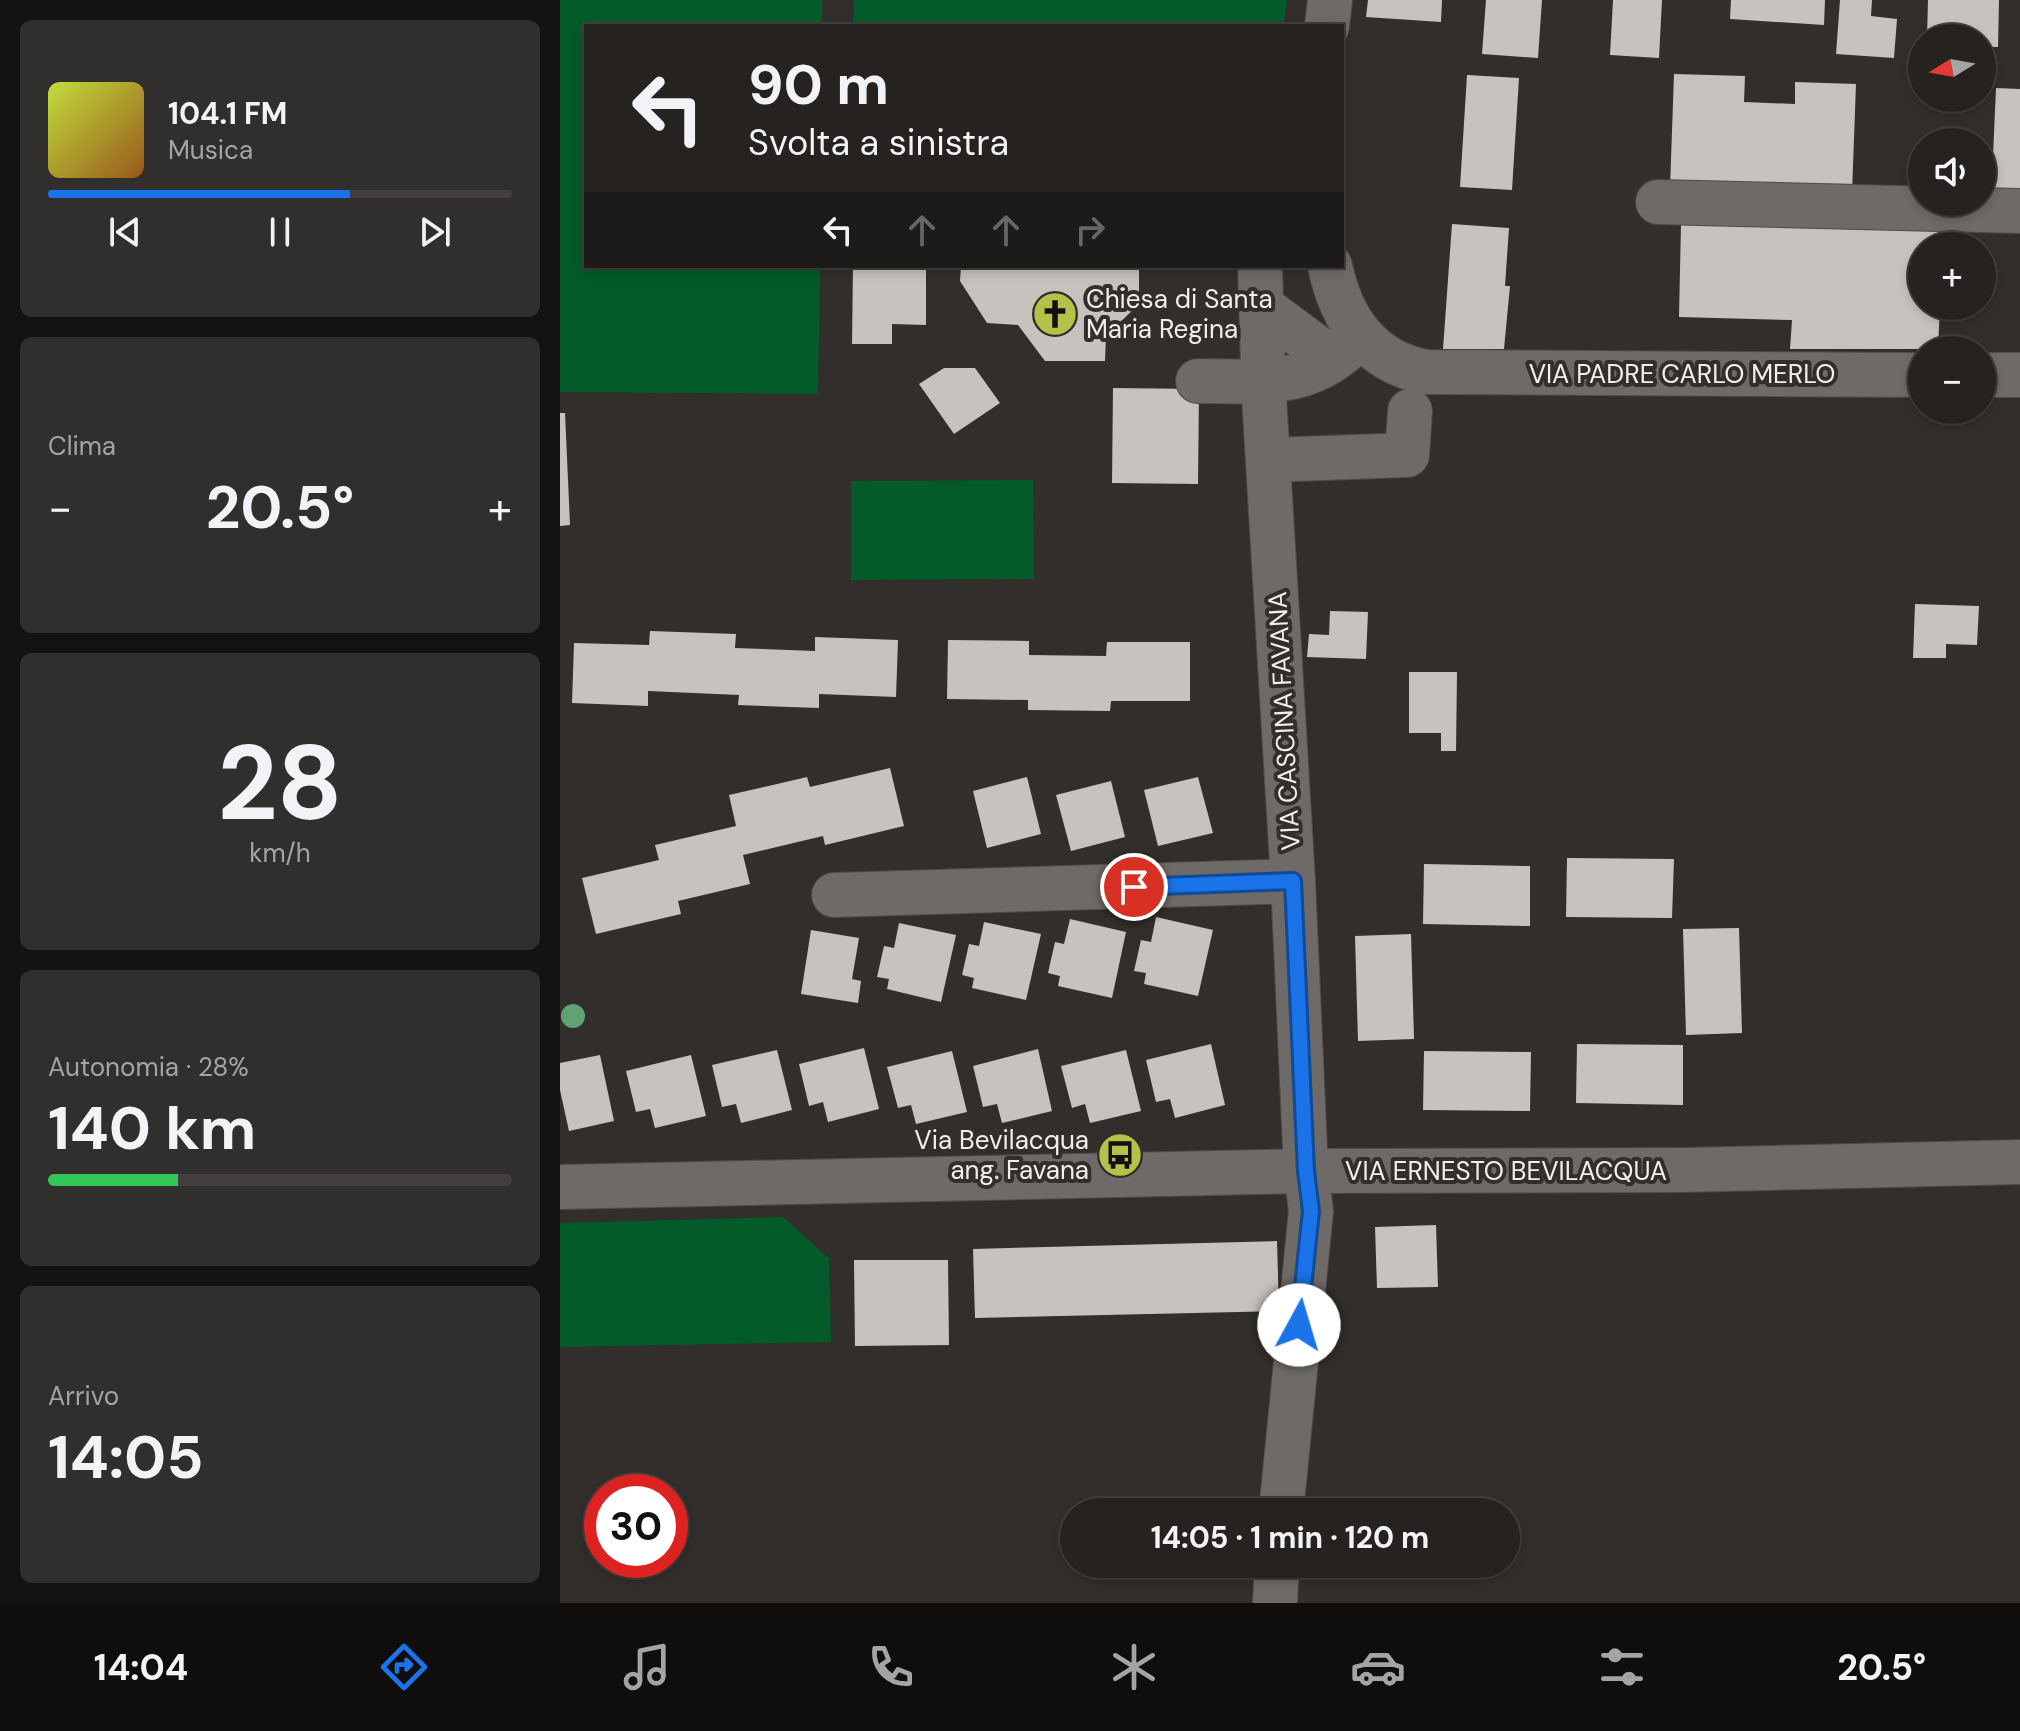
<!DOCTYPE html>
<html lang="it">
<meta charset="utf-8">
<style>
:root{--surface:#252220;--page:#312f2d;--text:#f1f3f6;--muted:#a3a4a5;--line:#423f3e;--accent:#1a73e8}
body{margin:0;font-family:"DM Sans",sans-serif;background:var(--page);color:var(--text);height:100vh;display:flex;flex-direction:column;font-size:30px;white-space:nowrap}
*{box-sizing:border-box;margin:0}
p{font-size:26px;color:var(--muted)}
.icon{flex:none;width:44px;height:44px;fill:none;stroke:currentColor;stroke-width:2;stroke-linecap:round;stroke-linejoin:round}
.map{position:relative;flex:1;overflow:hidden}
.drawer{display:flex;flex-direction:column;gap:20px;padding:20px;background:#141312;width:560px}
.drawer>*{flex:none}
.hud{position:absolute;left:24px;top:24px;width:760px;height:244px;border-radius:0px;box-shadow:0 4px 12px #0003,0 0 0 2px var(--line);background:#252220;color:var(--text);overflow:hidden}
.needle{width:52px;rotate:259deg}
.fabs{position:absolute;left:1348px;top:24px;display:grid;gap:16px}
.fabs a{display:grid;place-items:center;width:88px;height:88px;border-radius:50%;background:var(--surface);box-shadow:0 4px 12px #0003,0 0 0 2px var(--line);font-size:40px}
.speed{position:absolute;left:24px;top:1474px;display:flex;gap:16px;font-size:40px;font-weight:700;text-align:center}
.speed>*{display:grid;place-content:center;width:104px;height:104px;border-radius:50%;background:var(--surface);box-shadow:0 4px 12px #0003,0 0 0 2px var(--line);line-height:1}
.speed .limit{border:12px solid #d22;background:#fff;color:#111}
.pin{position:absolute;display:grid;place-items:center;width:68px;height:68px;color:#fff;margin:-34px;border:4px solid #fff;border-radius:50%;box-shadow:0 2px 8px #0007}
.me{position:absolute;width:88px;margin:-44px;rotate:6deg;stroke-linejoin:round;filter:drop-shadow(0 0 6px #0008)}
.turn{display:flex;align-items:center;gap:28px;height:168px;padding:0 32px;font-size:36px}
.turn .icon{width:104px;height:104px;stroke-width:2.5}
.turn b{display:block;font-size:56px;line-height:68px}
.lanes{display:flex;align-items:center;height:76px;padding:0 32px;background:#0003;justify-content:center;gap:40px;direction:ltr}
.lanes .off{opacity:.35}
.big{font-size:60px;font-weight:700;line-height:1.1}
.drawer .widget{flex:1;display:flex;flex-direction:column;justify-content:center;gap:12px;min-width:0;padding:0 28px;border-radius:12px;background:var(--page)}
.drawer .dial{align-items:center;gap:0}
.dial b{font-size:104px;line-height:1}
.song{display:flex;align-items:center;gap:24px}
.cover{width:96px;height:96px;border-radius:12px;background:linear-gradient(135deg,hsl(70 70% 55%),hsl(30 70% 35%))}
.played{height:8px;border-radius:4px;background:linear-gradient(90deg,var(--accent) 65%,var(--line) 65%)}
.keys{display:flex;justify-content:space-around;direction:ltr}
.heat{display:flex;justify-content:space-between;align-items:center;font-size:44px;direction:ltr}
.charge{height:12px;border-radius:6px;background:linear-gradient(90deg,#34c759 28%,var(--line) 0)}
.trip{position:absolute;left:500px;top:1498px;width:460px;height:80px;border-radius:40px;background:var(--surface);box-shadow:0 4px 12px #0003,0 0 0 2px var(--line);font-weight:700;line-height:80px;text-align:center}
.tab-bar{display:flex;height:128px;justify-content:space-around;align-items:center;background:#0f0e0d;color:var(--muted)}
.tab-bar .icon{width:56px;height:56px}
.tab-bar .current{color:var(--accent)}
.tab-bar b{font-size:36px;color:var(--text)}
main{display:flex;flex:1;min-height:0}
.map>svg:first-child{display:block}
.green{fill:#025b28}
.building{fill:#c6c3bf}
.lines{fill:none;stroke-linecap:round;stroke-linejoin:round}
.minor-casing{stroke:#4d4a47;stroke-width:46}
.minor{stroke:#6d6a67;stroke-width:44}
.tree{fill:#62a170}
.route-casing{stroke:#114b97;stroke-width:20}
.route{stroke:#1a73e8;stroke-width:14}
.labels{text-anchor:middle;stroke-width:8;stroke-linejoin:round;paint-order:stroke}
.poi-label{font-size:26px;fill:#f1efed;stroke:#312e2b;text-anchor:start}
.street-label{font-size:26px;fill:#f1efed;stroke:#312e2b}
</style>
<main>
<section class="drawer">
<div class="widget">
<div class="song"><i class="cover"></i><div><b>104.1 FM</b><p>Musica</p></div></div>
<div class="played"></div>
<div class="keys"><svg class="icon" aria-label="previous" viewBox="0 0 24 24"><path d="M18 5L8 12l10 7zM5 5v14"/></svg><svg class="icon" aria-label="pause" viewBox="0 0 24 24"><path d="M8 5v14M16 5v14"/></svg><svg class="icon" aria-label="next" viewBox="0 0 24 24"><path d="M6 5l10 7-10 7zM19 5v14"/></svg></div>
</div>
<div class="widget"><p>Clima</p>
<div class="heat"><a>−</a><b class="big">20.5°</b><a>+</a></div>
</div>
<div class="widget dial"><b>28</b><p>km/h</p></div>
<div class="widget"><p>Autonomia · 28%</p><b class="big">140 km</b><div class="charge"></div></div>
<div class="widget"><p>Arrivo</p><b class="big">14:05</b></div>
</section>
<div class="map">
<svg width="1460" height="1603" viewBox="0 0 1460 1603">
<rect width="100%" height="100%" fill="#312e2b"/>
<g class="green">
<path d="M0,0H262V26H26V266H260L258,394L0,392Z"/>
<path d="M294,0H727L724,26H293Z"/>
<path d="M473,480L474,579L291,580V481Z"/>
<path d="M223,1217L269,1258L271,1342L0,1347V1223Z"/>
</g>
<g class="building">
<path d="M808,0H882L881,22L806,17Z"/>
<path d="M926,0H982L978,58L922,54Z"/>
<path d="M1053,0H1102L1099,58L1050,55Z"/>
<path d="M1171,0H1265L1264,25L1170,19Z"/>
<path d="M1280,0H1312L1311,16L1337,19L1334,58L1276,54Z"/>
<path d="M1368,0H1439L1438,47H1422V38H1367Z"/>
<path d="M1114,74L1185,76L1184,102L1235,104V82L1296,84L1292,193L1110,188Z"/>
<path d="M907,75L959,78L952,190L900,187Z"/>
<path d="M1436,88L1460,89V203L1431,201Z"/>
<path d="M892,224L949,228L945,286H950L944,349H883Z"/>
<path d="M1121,224L1383,227V246H1362V306H1380L1378,349H1230L1232,320L1119,317Z"/>
<path d="M293,266H366V325L332,324V344H292Z"/>
<path d="M401,266H579V304L546,336L545,361H485L458,325L427,323L400,281Z"/>
<path d="M384,368H415L440,403L394,434L359,384Z"/>
<path d="M553,388L639,389L638,484L552,483Z"/>
<path d="M0,413H5L10,525L0,526Z"/>
<path d="M1355,604L1419,606L1417,645L1386,644V658H1353Z"/>
<path d="M770,611L808,612L806,659L747,657L749,634L769,635Z"/>
<path d="M90,631L176,634L175,648L255,651V637L338,640L336,697L259,694V708L178,705L179,695L88,691V706L12,703L14,643L89,645Z"/>
<path d="M388,640L469,641V655L546,656L547,642H630V701H551L550,711L468,710V700L387,699Z"/>
<path d="M849,672H897L896,751H881V733H849Z"/>
<path d="M330,768L344,826L265,845L263,836L183,855L190,884L118,901L121,914L36,934L22,878L99,860L95,845L176,826L169,795L247,777L250,787Z"/>
<path d="M467,777L481,834L427,848L413,791Z"/>
<path d="M638,777L653,833L598,846L584,790Z"/>
<path d="M551,781L565,837L511,851L496,795Z"/>
<path d="M1007,858L1114,859L1112,918L1006,917Z"/>
<path d="M864,864L970,866V926L863,924Z"/>
<path d="M596,917L653,930L638,996L584,984L586,973L574,971L581,940L591,942Z"/>
<path d="M510,919L566,932L552,998L498,986L500,976L488,973L495,942L504,944Z"/>
<path d="M424,922L481,934L466,1000L412,988L414,978L402,975L409,944L419,946Z"/>
<path d="M339,923L396,935L381,1002L327,989L329,979L317,977L324,946L334,948Z"/>
<path d="M1179,928L1182,1033L1126,1035L1123,929Z"/>
<path d="M251,930L299,938L292,979L301,981L298,1003L241,994Z"/>
<path d="M851,934L854,1039L798,1041L795,936Z"/>
<path d="M651,1044L665,1105L615,1118L610,1099L596,1102L586,1060Z"/>
<path d="M1017,1044L1123,1045V1105L1016,1103Z"/>
<path d="M304,1048L319,1109L268,1122L263,1102L249,1106L239,1064Z"/>
<path d="M478,1049L492,1111L442,1123L437,1104L423,1107L413,1066Z"/>
<path d="M217,1050L232,1110L181,1123L176,1104L162,1107L152,1065Z"/>
<path d="M566,1050L581,1111L530,1123L525,1104L512,1108L501,1066Z"/>
<path d="M392,1051L407,1112L356,1124L351,1105L338,1108L327,1067Z"/>
<path d="M864,1051L971,1052L970,1111L863,1110Z"/>
<path d="M40,1055L54,1121L9,1131L0,1090V1063Z"/>
<path d="M131,1055L146,1116L95,1128L90,1109L76,1112L66,1071Z"/>
<path d="M876,1225L878,1287L817,1288L815,1227Z"/>
<path d="M717,1241L719,1311L415,1318L413,1249Z"/>
<path d="M294,1260H388L389,1345L295,1346Z"/>
</g>
<g class="lines">
<g class="minor-casing">
<g id="minor">
<path d="M767,26L770,0"/>
<path d="M1098,202L1460,211"/>
<path d="M700,266L703,366"/>
<path d="M770,266C781,319 810,362 866,372L1362,375"/>
<path d="M701,306L760,350"/>
<path d="M1422,375H1460"/>
<path d="M638,381C704,381 753,389 800,336"/>
<path d="M704,396L733,881L746,1171L751,1211L721,1512"/>
<path d="M708,460L847,455L850,411"/>
<path d="M274,895L733,881"/>
<path d="M0,1187L746,1171L1123,1170L1460,1162"/>
<path d="M715,1603L717,1564"/>
</g>
</g>
<use href="#minor" class="minor"/>
</g>
<circle class="tree" cx="13" cy="1016" r="12"/>
<g class="lines">
<g class="route-casing">
<path id="route" d="M574,887L733,881L746,1171L751,1211L739,1325"/>
</g>
<use href="#route" class="route"/>
</g>
<defs>
<g id="church-disc" transform="scale(2.3)"><circle r="9.5" fill="#b5c249" stroke="#312e2b"/><path d="M-1.2-6h2.4v3.5h3.3v2.4h-3.3V6h-2.4V-.1h-3.3v-2.4h3.3Z" fill="#111"/></g>
<g id="bus-disc" transform="scale(2.3)"><circle r="9.5" fill="#b5c249" stroke="#312e2b"/><path d="M-5-6H5V4H4V6H2V4H-2V6H-4V4H-5ZM-3.5-4V0h7V-4ZM-3.5 1.2v1.5H-2V1.2ZM2 1.2v1.5H3.5V1.2Z" fill="#111"/></g>
</defs>
<g fill-rule="evenodd">
<use href="#church-disc" x="495" y="314"/>
<use href="#bus-disc" x="560" y="1155"/>
</g>
<g class="labels">
<g class="poi-label">
<text x="526" y="308">Chiesa di Santa<tspan x="526" dy="30">Maria Regina</tspan></text>
<text x="529" y="1149" text-anchor="end">Via Bevilacqua<tspan x="529" dy="30">ang. Favana</tspan></text>
</g>
<g class="street-label">
<text x="1122" y="383">VIA PADRE CARLO MERLO</text>
<text transform="translate(724 721) rotate(-93)" y="9">VIA CASCINA FAVANA</text>
<text x="946" y="1180">VIA ERNESTO BEVILACQUA</text>
</g>
</g>
</svg>
<div class="fabs">
<a><svg class="needle" viewBox="-14 -14 28 28"><path d="M0-13l5 13h-10z" fill="#e53935"/><path d="M0 13l5-13h-10z" fill="#a3a4a5"/></svg></a>
<a><svg class="icon" aria-label="sound" viewBox="0 0 24 24"><path d="M4 9h4l5-4v14l-5-4H4zM17 9q2 3 0 6"/></svg></a>
<a>+</a>
<a>−</a>
</div>
<div class="speed"><div class="limit">30</div></div>
<div class="pin" style="left:574px;top:887px;background:#d93025"><svg class="icon" aria-label="arrive" viewBox="0 0 24 24"><path d="M6 21V4h12l-3 4 3 4H6"/></svg></div>
<svg class="me" style="left:739px;top:1325px" viewBox="-20 -20 40 40"><circle r="19" fill="#fff"/><path d="M0-13L10 11 0 6-10 11z" fill="#1a73e8"/></svg>
<div class="trip">14:05 · 1 min · 120 m</div>
<div class="hud">
<div class="turn"><svg class="icon" aria-label="left" viewBox="0 0 24 24"><path d="M17 20v-9H6M10 6l-5 5 5 5"/></svg><div><b>90 m</b>Svolta a sinistra</div></div>
<div class="lanes"><svg class="icon" aria-label="left" viewBox="0 0 24 24"><path d="M17 20v-9H6M10 6l-5 5 5 5"/></svg><svg class="icon off" aria-label="ahead" viewBox="0 0 24 24"><path d="M12 20V5M6 11l6-6 6 6"/></svg><svg class="icon off" aria-label="ahead" viewBox="0 0 24 24"><path d="M12 20V5M6 11l6-6 6 6"/></svg><svg class="icon off" aria-label="right" viewBox="0 0 24 24"><path d="M7 20v-9h11M14 6l5 5-5 5"/></svg></div>
</div>
</div>
</main>
<nav class="tab-bar">
<b>14:04</b>
<svg class="icon current" aria-label="directions" viewBox="0 0 24 24"><path d="M12 3l9 9-9 9-9-9zM9 14v-3h6M13 9l2 2-2 2"/></svg>
<svg class="icon" aria-label="music" viewBox="0 0 24 24"><path d="M9 18V5l10-2v13"/><circle cx="6" cy="18" r="3"/><circle cx="16" cy="16" r="3"/></svg>
<svg class="icon" aria-label="phone" viewBox="0 0 24 24"><path d="M5 4h4l2 5-3 2q2 4 5 5l2-3 5 2v4C11 20 4 13 5 4z"/></svg>
<svg class="icon" aria-label="climate" viewBox="0 0 24 24"><path d="M12 3v18M4 7l16 10M4 17L20 7"/></svg>
<svg class="icon" aria-label="car" viewBox="0 0 24 24"><path d="M5 17H2v-5l4-1 3-4h7l3 4 3 1v5h-3M9 17h6M6 11h13"/><circle cx="7" cy="17" r="2"/><circle cx="17" cy="17" r="2"/></svg>
<svg class="icon" aria-label="filters" viewBox="0 0 24 24"><path d="M4 7h16M4 17h16"/><circle cx="9" cy="7" r="2"/><circle cx="15" cy="17" r="2"/></svg>
<b>20.5°</b>
</nav>
